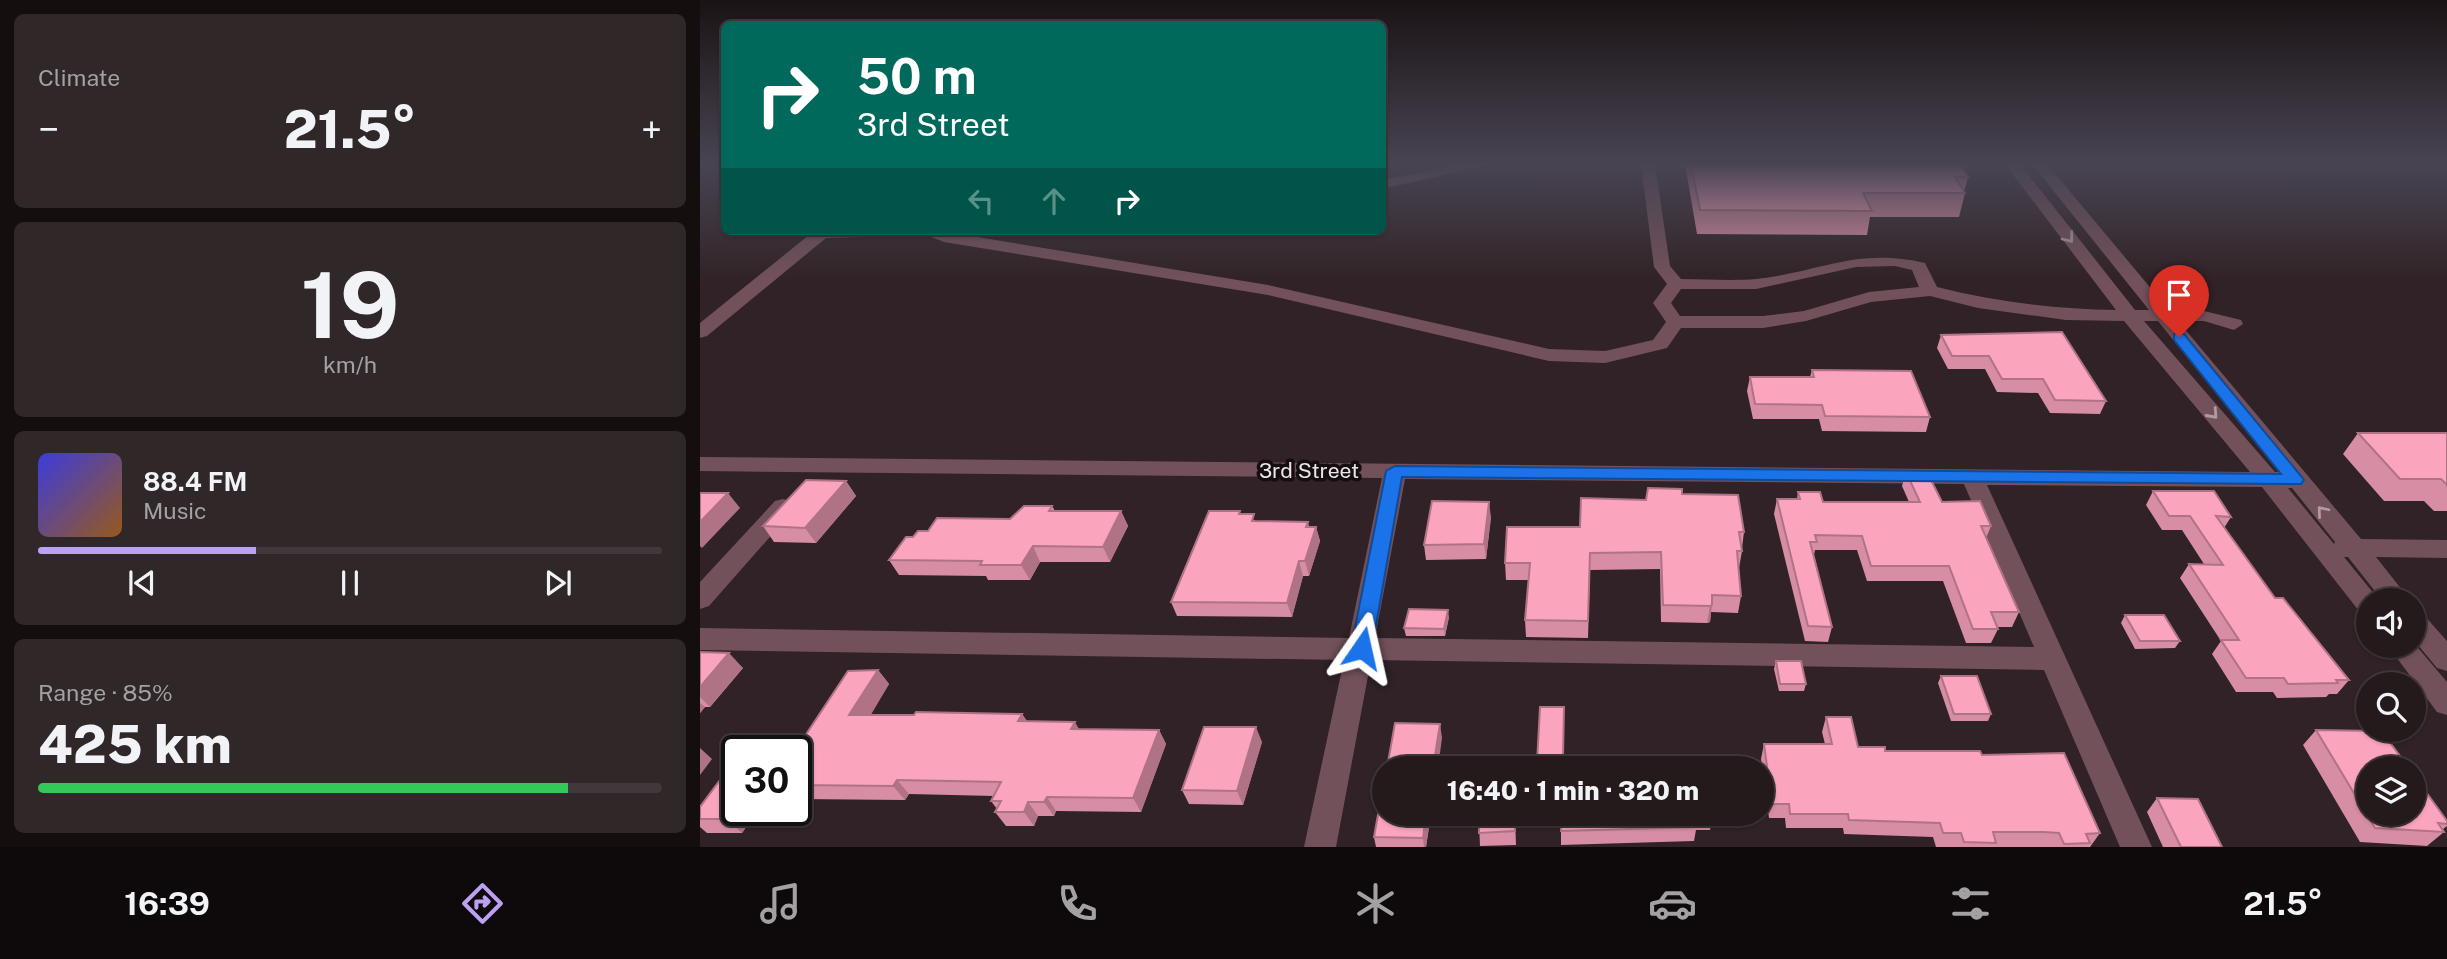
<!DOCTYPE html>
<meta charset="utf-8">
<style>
:root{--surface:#241a1c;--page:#302729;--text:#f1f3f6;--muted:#a3a1a3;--line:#41383b;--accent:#bca0f2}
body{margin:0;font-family:"Public Sans",sans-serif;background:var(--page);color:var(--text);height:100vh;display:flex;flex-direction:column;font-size:26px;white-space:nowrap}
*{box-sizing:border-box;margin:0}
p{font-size:23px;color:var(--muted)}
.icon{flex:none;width:38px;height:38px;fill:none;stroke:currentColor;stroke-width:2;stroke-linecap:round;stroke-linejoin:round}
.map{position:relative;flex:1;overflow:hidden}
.side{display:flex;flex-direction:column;gap:14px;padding:14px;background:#140e0f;width:700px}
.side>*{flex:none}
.hud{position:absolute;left:21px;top:21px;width:665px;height:214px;border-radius:10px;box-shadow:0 2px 5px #0004,0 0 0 2px var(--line);background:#00695c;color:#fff;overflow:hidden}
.fabs{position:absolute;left:1656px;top:588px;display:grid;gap:14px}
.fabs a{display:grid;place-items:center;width:70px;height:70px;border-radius:50%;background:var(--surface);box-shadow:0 2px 5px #0004,0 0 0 2px var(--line);font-size:35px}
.speed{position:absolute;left:21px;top:735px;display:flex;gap:14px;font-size:35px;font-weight:700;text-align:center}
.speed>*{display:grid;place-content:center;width:91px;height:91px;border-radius:50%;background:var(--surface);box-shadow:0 2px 5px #0004,0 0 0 2px var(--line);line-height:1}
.speed .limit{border:4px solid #111;border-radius:10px;background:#fff;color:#111}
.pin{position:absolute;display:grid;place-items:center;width:60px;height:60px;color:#fff;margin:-72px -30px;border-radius:50% 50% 50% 0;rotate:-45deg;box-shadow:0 0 7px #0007}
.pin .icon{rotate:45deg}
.me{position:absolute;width:77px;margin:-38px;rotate:11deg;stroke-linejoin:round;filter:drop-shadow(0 0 5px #0008)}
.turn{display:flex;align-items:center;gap:24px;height:147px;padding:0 21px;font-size:32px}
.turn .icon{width:91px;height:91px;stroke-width:2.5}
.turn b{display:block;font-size:49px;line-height:60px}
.lanes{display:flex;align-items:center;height:66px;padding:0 21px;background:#0003;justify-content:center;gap:35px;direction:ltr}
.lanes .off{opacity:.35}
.big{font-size:52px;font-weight:800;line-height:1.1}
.side .card{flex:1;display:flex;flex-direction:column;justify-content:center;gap:10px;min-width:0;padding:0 24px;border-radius:10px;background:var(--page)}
.side .dial{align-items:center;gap:0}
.dial b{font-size:91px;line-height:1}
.song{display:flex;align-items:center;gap:21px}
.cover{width:84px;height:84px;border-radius:10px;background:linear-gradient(135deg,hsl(240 70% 55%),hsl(30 70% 35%))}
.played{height:7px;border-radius:4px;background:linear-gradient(90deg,var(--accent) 35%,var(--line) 35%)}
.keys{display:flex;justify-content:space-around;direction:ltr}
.heat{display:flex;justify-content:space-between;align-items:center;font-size:38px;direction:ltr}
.charge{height:10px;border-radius:5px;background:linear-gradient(90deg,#34c759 85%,var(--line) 0)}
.trip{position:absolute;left:672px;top:756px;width:402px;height:70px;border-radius:35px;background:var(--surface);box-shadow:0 2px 5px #0004,0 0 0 2px var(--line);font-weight:800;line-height:70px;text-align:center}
.dock{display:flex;height:112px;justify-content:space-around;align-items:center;background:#0e0a0b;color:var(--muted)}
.dock .icon{width:49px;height:49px}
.dock .selected{color:var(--accent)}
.dock b{font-size:32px;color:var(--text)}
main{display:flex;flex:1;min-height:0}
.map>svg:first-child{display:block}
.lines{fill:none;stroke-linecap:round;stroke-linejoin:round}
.minor{fill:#73515b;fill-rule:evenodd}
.wall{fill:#d78da3}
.shaded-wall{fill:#af7385}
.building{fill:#faa4be;stroke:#af7385;stroke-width:2}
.oneway{stroke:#b19ba2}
.route{fill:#1a73e8;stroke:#114b97;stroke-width:2}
.labels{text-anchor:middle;stroke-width:7;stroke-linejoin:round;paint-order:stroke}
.street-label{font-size:21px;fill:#efe5e8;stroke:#140e10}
</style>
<main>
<section class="side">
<div class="card"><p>Climate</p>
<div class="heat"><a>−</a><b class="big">21.5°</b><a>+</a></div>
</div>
<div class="card dial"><b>19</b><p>km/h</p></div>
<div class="card">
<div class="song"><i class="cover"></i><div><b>88.4 FM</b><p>Music</p></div></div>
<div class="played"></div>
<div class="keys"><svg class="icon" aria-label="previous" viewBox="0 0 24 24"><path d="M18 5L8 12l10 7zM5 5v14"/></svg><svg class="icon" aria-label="pause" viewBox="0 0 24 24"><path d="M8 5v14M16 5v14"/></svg><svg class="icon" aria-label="next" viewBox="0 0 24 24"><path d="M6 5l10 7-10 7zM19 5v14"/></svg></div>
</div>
<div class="card"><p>Range · 85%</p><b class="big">425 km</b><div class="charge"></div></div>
</section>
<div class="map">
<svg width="1747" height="847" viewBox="0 0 1747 847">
<rect width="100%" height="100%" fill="#302226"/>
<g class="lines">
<g class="minor">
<path d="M761,164H791L682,189V180Z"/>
<path d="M941,164H955L970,266L981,279C1005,279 1032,281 1056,279C1120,272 1157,247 1225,263L1237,287C1296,302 1355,309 1416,310L1305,164H1320L1435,310H1449L1332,164H1347L1469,310L1504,311L1541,320L1543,324L1534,330L1504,321H1478L1661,539L1747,540V558L1676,557L1710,600H1682L1648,557H1644L1679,600H1668V614L1659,611L1562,487L1287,485L1452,847H1420L1344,670L671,660L636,847H604L644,660L0,650V628L649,638L682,478L0,471V457L1550,472L1424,321L1366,320L1278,308L1230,296L1171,302L1106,321L1063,328H981L967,348L905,363L849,361L568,295L244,242L216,231H241L568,285L849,349L905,351L953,340L966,322L953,303L967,284L954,267ZM1195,266L1212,270L1219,287L1169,292L1104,311L1063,316H980L971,303L981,289H1056L1156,267ZM1444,321H1458L1579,472H1575ZM705,479L1264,484L1334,647L675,638ZM1588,488H1592L1635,542L1634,544Z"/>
<path d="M114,231H212L204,236L126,238L7,336L0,338V323Z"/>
<path d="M83,499L91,501L95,507L91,513L9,606L0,609V582L75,501Z"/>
<path d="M1713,610L1722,613L1747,641V671L1737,668L1713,639Z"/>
<path d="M1713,642L1747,682V715L1737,712L1688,646H1713Z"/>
</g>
</g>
<g class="wall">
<path d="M985,164H1260L1268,177L1264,192L1265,193L1259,217H1170L1167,235L997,234Z"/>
<path d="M1241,335L1406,401L1400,414L1350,413L1338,393L1297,392L1285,369H1248L1237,348Z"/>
<path d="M1112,370L1230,417L1226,432L1122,431L1119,419H1053L1047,391L1050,377H1110Z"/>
<path d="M1658,433H1747V511H1734L1724,501H1684L1643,454Z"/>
<path d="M1206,472L1242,502L1291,526L1286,538L1319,612L1312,627H1297L1298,629L1291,643H1266L1243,581H1167L1157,550H1115L1114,555L1132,627L1128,642L1105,641L1074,514L1077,499H1097L1098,492L1123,502H1209L1202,486Z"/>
<path d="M146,481L156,496L116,543L74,542L63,526Z"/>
<path d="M1453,491L1531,517L1524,528L1575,598L1649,680L1637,694H1629L1626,697L1577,698L1573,692H1536L1512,654L1521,641L1480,578L1489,564H1504L1482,530H1462L1446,505Z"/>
<path d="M982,494L1044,532L1042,548V551L1039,568H1038L1041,596L1038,613L1011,612L1010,622L1007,623L961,622L960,569L890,570L888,638L826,637L825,620L829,580H806L805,563L880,527Z"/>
<path d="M352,506L355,511H421L428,526L410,562H340L330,580H288L286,576L199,575L189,560L213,537L228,531L310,519Z"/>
<path d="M541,514L556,521L608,522L609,527H616L620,541L609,576H603L592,617L477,616L471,602Z"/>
<path d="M791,517L786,559L726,560L724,545Z"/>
<path d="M1425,615L1480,641L1475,648L1435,649L1421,623Z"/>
<path d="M749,617L745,636H706L704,628Z"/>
<path d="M0,652L43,668L10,707H5L0,713Z"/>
<path d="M1076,661L1106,684L1104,691H1079L1074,669Z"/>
<path d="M178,670L189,684L170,715L322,714L327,721L379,729L459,730L466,744L441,812L356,811L354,816H338L334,826H306L295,812L297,809L291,801L294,796L209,794L205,800L96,799V751Z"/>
<path d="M1241,676L1291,714L1288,721H1251L1238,683Z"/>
<path d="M1126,717L1158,747L1185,751L1282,755L1400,833L1390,847H1236L1233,837L1144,834L1143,828H1086L1085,818H1069L1061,759L1064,744H1125L1122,732Z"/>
<path d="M1616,730L1679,740L1747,821V826L1742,830L1744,832L1727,846L1660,842L1603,745Z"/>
<path d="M562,742L543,805L489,804L482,790Z"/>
<path d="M1457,798L1522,847H1463L1447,812Z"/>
<path d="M0,807L37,810H71L65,817H53L42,833H7L0,827Z"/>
<path d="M731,814L726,847H676L674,837Z"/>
<path d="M768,814H1012L1013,816L1010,830H996L994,841L861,845V814L815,817L816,845L780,846L779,823H769Z"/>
</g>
<g class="shaded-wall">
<path d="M146,481L156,496L116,543L105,528Z"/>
<path d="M28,493L40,508L2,548L0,546V522Z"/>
<path d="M789,502L791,517L786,559L784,544Z"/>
<path d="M421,511L428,526L410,562L403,547Z"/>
<path d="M616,527L620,541L609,576L605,561Z"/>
<path d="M333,546L340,562L330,580L321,565Z"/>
<path d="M599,561L603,576L592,617L587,603Z"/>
<path d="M1012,605L1010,622L1007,623L1010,606Z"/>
<path d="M748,610L749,617L745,636L744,629Z"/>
<path d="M29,653L43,668L10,707L0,697V687Z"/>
<path d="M178,670L189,684L162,730L149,715Z"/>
<path d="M0,703L5,707L0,713Z"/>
<path d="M322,714L331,728L318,721Z"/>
<path d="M375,722L383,736L371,729Z"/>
<path d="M740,724L742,738L738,768H733Z"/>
<path d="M556,727L562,742L543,805L537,791Z"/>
<path d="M459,730L466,744L441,812L433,798Z"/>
<path d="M0,748L12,759L0,775Z"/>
<path d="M197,780L209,794L205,800L193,786Z"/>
<path d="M347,797L356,811L354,816L344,802Z"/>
<path d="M328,802L338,816L334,826L324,812Z"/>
<path d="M37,805V810H45L53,817L42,833L27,819Z"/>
<path d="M57,810H71L65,817Z"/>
<path d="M726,814H731L726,847H724L723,838Z"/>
</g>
<g class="building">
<path d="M991,164H1260L1268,177H1255L1265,193H1163L1172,211L1000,210Z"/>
<path d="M1362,332L1406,401L1355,400L1343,379H1302L1289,356H1252L1241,335Z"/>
<path d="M1112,370L1211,371L1230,417L1125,416L1122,405L1055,404L1050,377H1114Z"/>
<path d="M1658,433H1747V485L1741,479H1700Z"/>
<path d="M1206,472H1227L1242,502L1280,501L1291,526H1281L1319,612H1291L1298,629H1273L1249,566H1171L1162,536L1115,535L1117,542H1110L1132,627L1108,626L1077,499H1100L1098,492H1120L1123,502H1220Z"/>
<path d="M106,480L146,481L105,528L63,526Z"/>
<path d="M948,488L982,489V494L1038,495L1044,532H1039L1042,551H1037L1041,596L1012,595V605L1010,606L963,605L961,552L890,553L888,621L825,620L830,563H805L807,527H880L881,498L946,500Z"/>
<path d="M1453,491H1514L1531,517L1516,516L1575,598H1583L1649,680H1636L1638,683L1588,684L1584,678H1546L1521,640H1539L1489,564L1523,565L1490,516H1469Z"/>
<path d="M0,493H28L0,522Z"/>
<path d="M732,501L789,502L784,544L724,545Z"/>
<path d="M324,506H352L349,511H421L403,547L333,546L321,565H280L282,561L189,560L206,537H213L218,531H228L237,518L310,519Z"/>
<path d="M509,511H540L539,514H554L552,521L608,522L606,527H616L605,561H599L587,603L471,602Z"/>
<path d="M709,609L748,610L744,629L704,628Z"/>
<path d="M1425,615H1464L1480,641H1440Z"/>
<path d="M0,652L29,653L0,687Z"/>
<path d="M1076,661H1101L1106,684H1080Z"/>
<path d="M178,670L149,715H214L216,712L322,714L318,721L375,722L371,729L459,730L433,798L347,797L344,802H328L324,812H295L301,801H291L301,782L197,780L193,786L96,785V751H72L74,748H97L148,671Z"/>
<path d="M1241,676H1277L1291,714H1254Z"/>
<path d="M840,707H864L863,757L982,758L984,768H768V766L837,763Z"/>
<path d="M1126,717H1151L1158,747H1185V751H1280L1282,755L1364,753L1400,833L1386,834L1390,843L1364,844L1359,833L1344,832H1293L1296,843L1264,842L1261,833H1243L1240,823L1149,820L1148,814H1090L1089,804H1072L1064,744H1132Z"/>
<path d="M695,723L740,724L733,768H687Z"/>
<path d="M504,727H556L537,791L482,790Z"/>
<path d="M1616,730L1673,731L1679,740H1688L1709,768H1668V814H1713V774L1747,821V824L1738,823L1744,832L1675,828Z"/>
<path d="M37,757V805L27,819H0V807Z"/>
<path d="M684,781V814H726L723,838L674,837Z"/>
<path d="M1457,798L1498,799L1522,847H1481Z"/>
<path d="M779,814H815V831L779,833Z"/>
<path d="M861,814H1012L1013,816H995L997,827L861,831Z"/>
</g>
<defs><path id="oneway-chevron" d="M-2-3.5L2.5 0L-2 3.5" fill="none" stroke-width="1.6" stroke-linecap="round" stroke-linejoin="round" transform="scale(1.75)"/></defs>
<g class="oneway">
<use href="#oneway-chevron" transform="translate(1369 238) rotate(52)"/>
<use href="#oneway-chevron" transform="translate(1513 414) rotate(48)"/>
<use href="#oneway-chevron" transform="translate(1622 511) rotate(-130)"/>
</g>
<linearGradient id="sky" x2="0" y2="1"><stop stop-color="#1a1315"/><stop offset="0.58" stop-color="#484452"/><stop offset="1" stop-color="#484452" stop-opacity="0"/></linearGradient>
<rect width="1747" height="283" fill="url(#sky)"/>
<path class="route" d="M1479,333L1484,334L1601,476L1604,480L1601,484L702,477L672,648L669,654H654L651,648L686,471L695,466L1581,474L1474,340V334Z"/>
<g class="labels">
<g class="street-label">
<text x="609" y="478">3rd Street</text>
</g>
</g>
</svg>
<div class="fabs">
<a><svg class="icon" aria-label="sound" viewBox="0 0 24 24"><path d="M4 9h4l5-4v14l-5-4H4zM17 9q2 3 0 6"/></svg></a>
<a><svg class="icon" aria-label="search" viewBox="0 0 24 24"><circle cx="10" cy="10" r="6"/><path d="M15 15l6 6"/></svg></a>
<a><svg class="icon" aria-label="layers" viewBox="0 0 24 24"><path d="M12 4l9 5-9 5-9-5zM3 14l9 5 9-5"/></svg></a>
</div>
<div class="speed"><div class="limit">30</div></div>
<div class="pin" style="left:1479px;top:337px;background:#d93025"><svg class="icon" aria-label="arrive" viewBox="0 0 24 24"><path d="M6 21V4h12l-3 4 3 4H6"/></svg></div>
<svg class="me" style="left:662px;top:648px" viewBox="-20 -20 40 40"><path d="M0-17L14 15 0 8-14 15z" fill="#1a73e8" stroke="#fff" stroke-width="4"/></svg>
<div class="trip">16:40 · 1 min · 320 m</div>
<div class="hud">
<div class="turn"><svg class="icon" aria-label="right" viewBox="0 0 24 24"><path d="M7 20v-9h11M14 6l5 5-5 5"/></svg><div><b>50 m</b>3rd Street</div></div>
<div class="lanes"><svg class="icon off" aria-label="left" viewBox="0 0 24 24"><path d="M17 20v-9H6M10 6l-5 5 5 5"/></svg><svg class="icon off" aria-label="ahead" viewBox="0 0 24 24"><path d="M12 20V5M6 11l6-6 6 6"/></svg><svg class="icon" aria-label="right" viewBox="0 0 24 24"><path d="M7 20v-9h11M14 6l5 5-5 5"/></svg></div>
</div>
</div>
</main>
<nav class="dock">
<b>16:39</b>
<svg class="icon selected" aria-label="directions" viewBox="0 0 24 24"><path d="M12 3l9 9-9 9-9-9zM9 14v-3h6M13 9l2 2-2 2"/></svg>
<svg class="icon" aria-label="music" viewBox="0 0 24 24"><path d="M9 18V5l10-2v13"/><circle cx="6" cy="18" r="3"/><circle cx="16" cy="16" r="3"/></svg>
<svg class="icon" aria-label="phone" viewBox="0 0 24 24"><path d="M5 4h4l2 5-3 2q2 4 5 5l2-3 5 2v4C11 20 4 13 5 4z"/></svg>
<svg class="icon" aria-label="climate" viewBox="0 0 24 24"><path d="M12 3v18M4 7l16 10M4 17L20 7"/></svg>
<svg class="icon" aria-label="car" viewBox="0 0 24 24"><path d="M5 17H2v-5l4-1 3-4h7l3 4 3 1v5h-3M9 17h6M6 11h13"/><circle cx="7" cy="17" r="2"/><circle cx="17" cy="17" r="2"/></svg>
<svg class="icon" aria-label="filters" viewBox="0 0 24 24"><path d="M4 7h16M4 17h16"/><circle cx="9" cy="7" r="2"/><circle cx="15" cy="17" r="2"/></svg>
<b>21.5°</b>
</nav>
